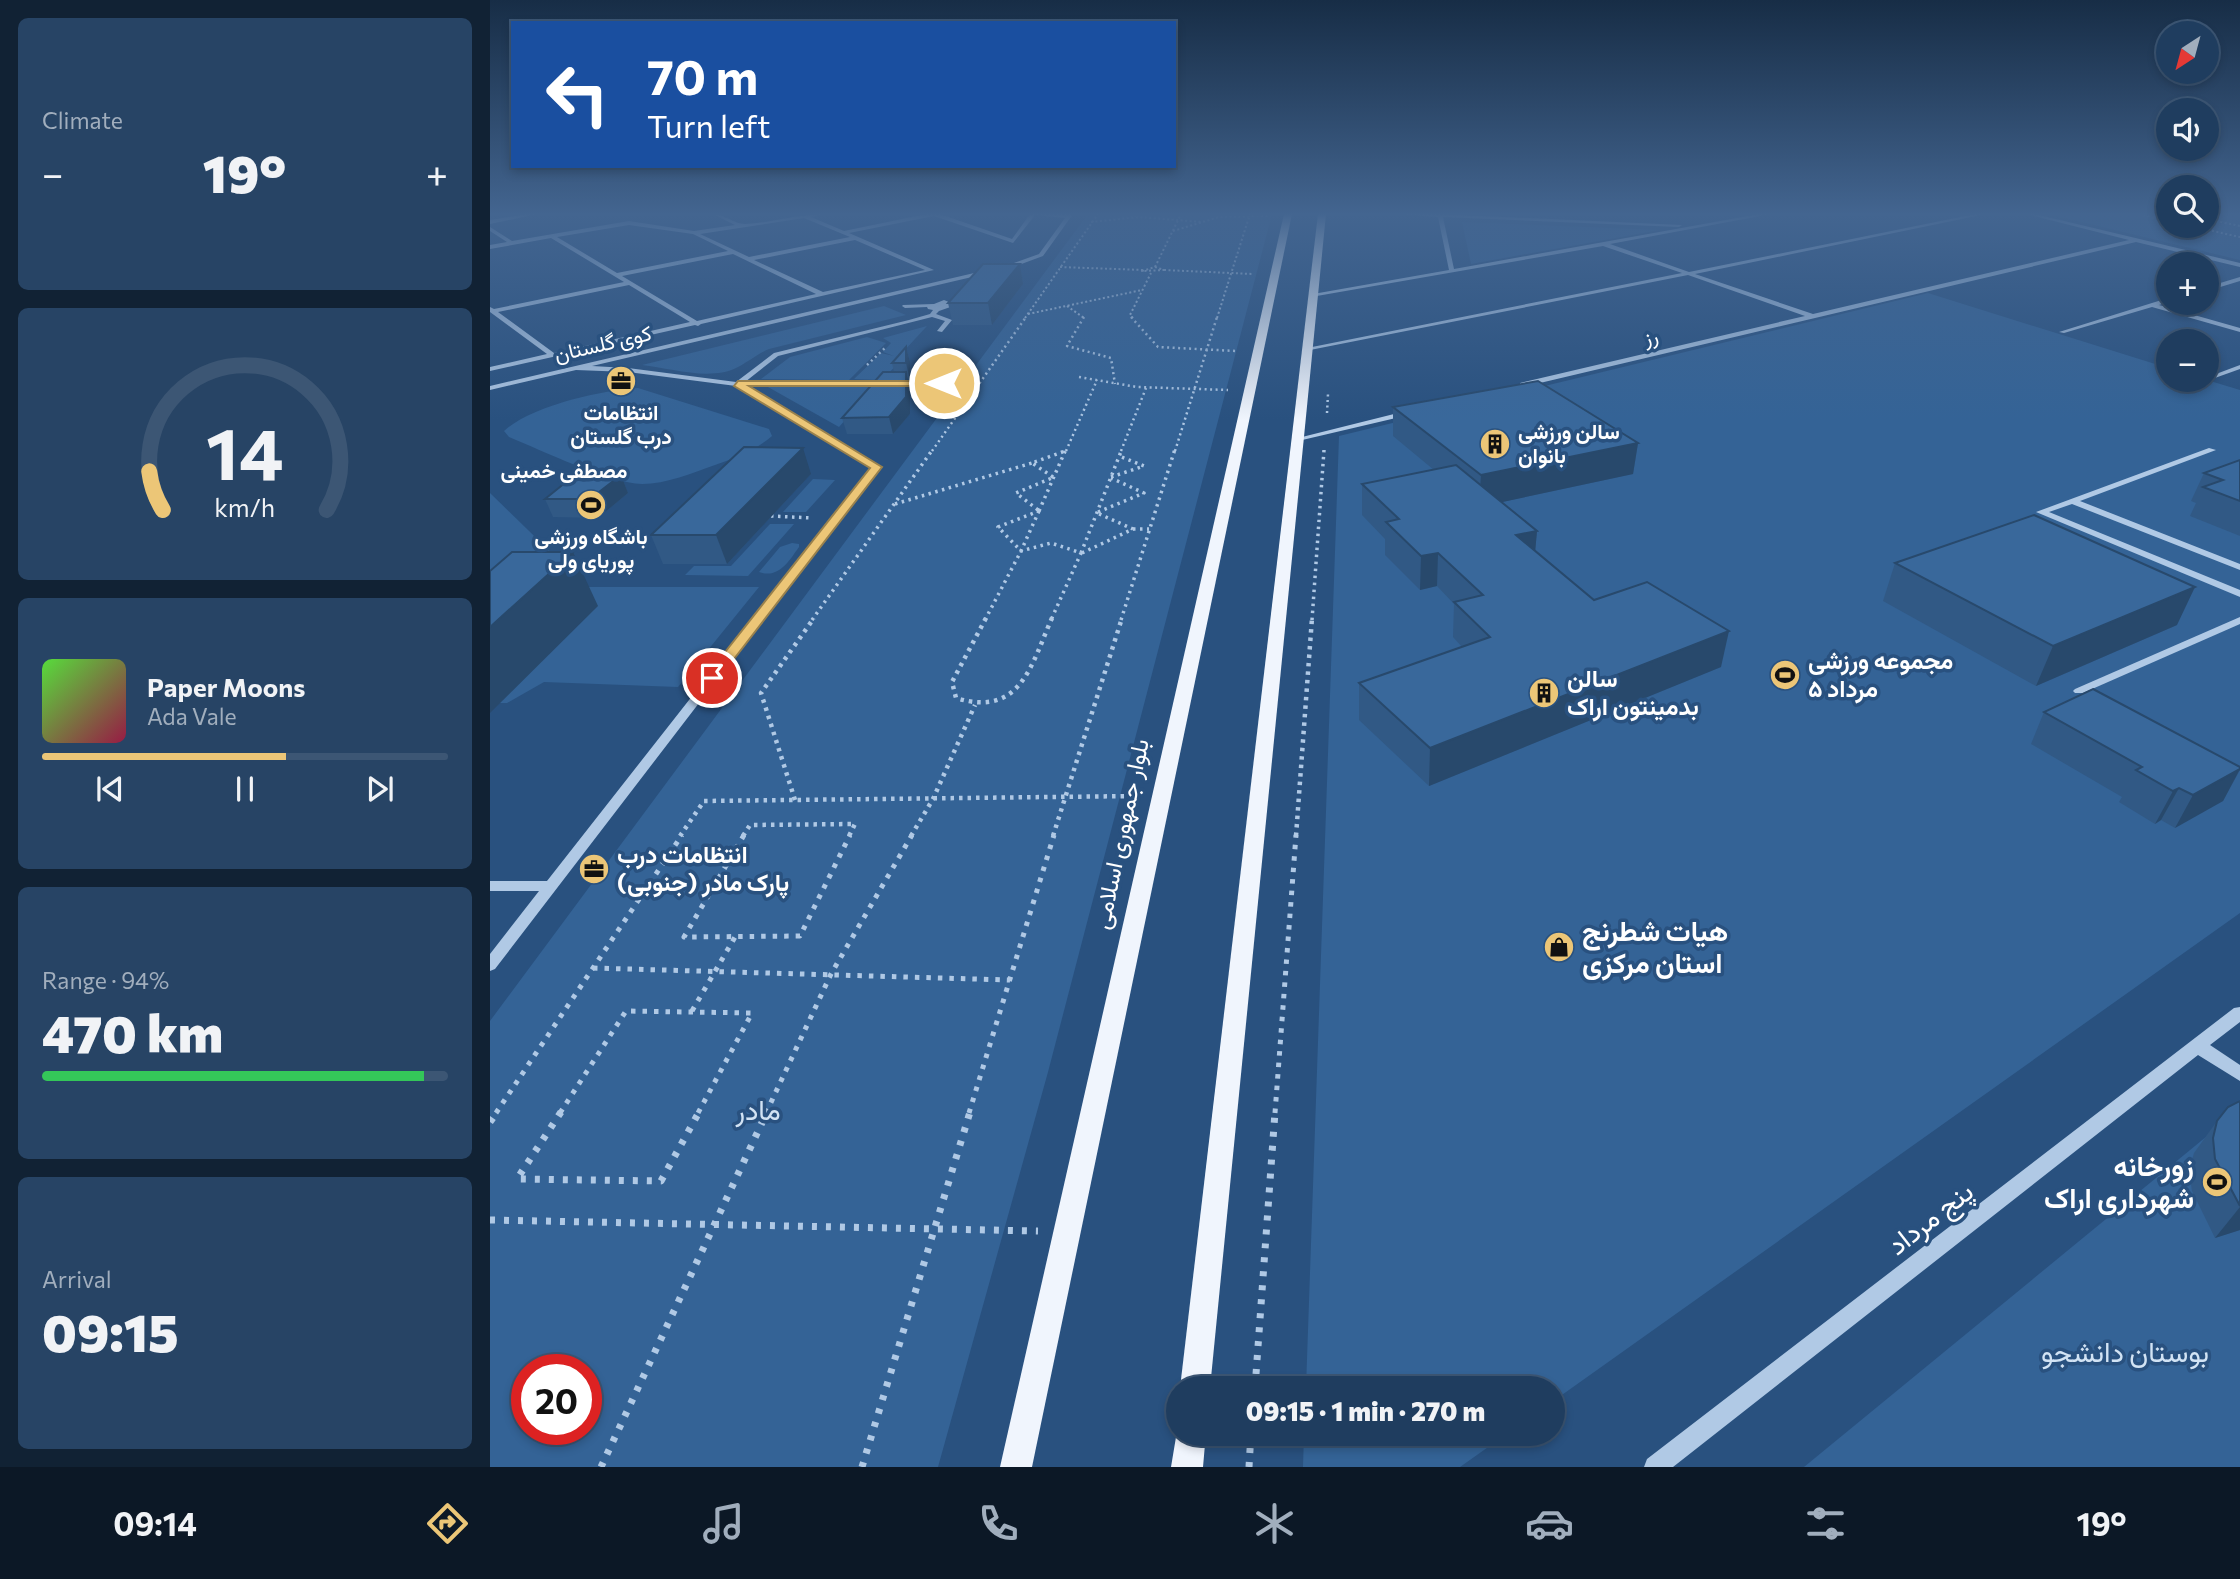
<!DOCTYPE html>
<meta charset="utf-8">
<style>
:root{--surface:#1f3d5f;--page:#274465;--text:#f1f3f6;--muted:#a1aebd;--line:#3c5674;--accent:#ecc677}
body{margin:0;font-family:Commissioner,Vazirmatn,sans-serif;background:var(--page);color:var(--text);height:100vh;display:flex;flex-direction:column;font-size:26px;white-space:nowrap}
*{box-sizing:border-box;margin:0}
p{font-size:23px;color:var(--muted)}
.icon{flex:none;width:38px;height:38px;fill:none;stroke:currentColor;stroke-width:2;stroke-linecap:round;stroke-linejoin:round}
.map{position:relative;flex:1;overflow:hidden}
.panel{display:flex;flex-direction:column;gap:18px;padding:18px;background:#112234;width:490px}
.panel>*{flex:none}
.hud{position:absolute;left:21px;top:21px;width:665px;height:147px;border-radius:0px;box-shadow:0 4px 10px #0003,0 0 0 2px var(--line);background:#1a4fa0;color:#fff;overflow:hidden}
.needle{width:46px;rotate:216deg}
.controls{position:absolute;left:1666px;top:21px;display:grid;gap:14px}
.controls a{display:grid;place-items:center;width:63px;height:63px;border-radius:50%;background:var(--surface);box-shadow:0 4px 10px #0003,0 0 0 2px var(--line);font-size:35px}
.speed{position:absolute;left:21px;top:1354px;display:flex;gap:14px;font-size:35px;font-weight:700;text-align:center}
.speed>*{display:grid;place-content:center;width:91px;height:91px;border-radius:50%;background:var(--surface);box-shadow:0 4px 10px #0003,0 0 0 2px var(--line);line-height:1}
.speed .limit{border:10px solid #d22;background:#fff;color:#111}
.pin{position:absolute;display:grid;place-items:center;width:60px;height:60px;color:#fff;margin:-30px;border:4px solid #fff;border-radius:50%;box-shadow:0 2px 7px #0007}
.me{position:absolute;width:77px;margin:-38px;rotate:270deg;stroke-linejoin:round;filter:drop-shadow(0 0 5px #0008)}
.turn{display:flex;align-items:center;gap:24px;height:147px;padding:0 21px;font-size:32px}
.turn .icon{width:91px;height:91px;stroke-width:2.5}
.turn b{display:block;font-size:49px;line-height:60px}
.big{font-size:52px;font-weight:800;line-height:1.1}
.panel .widget{flex:1;display:flex;flex-direction:column;justify-content:center;gap:10px;min-width:0;padding:0 24px;border-radius:10px;background:var(--page)}
.panel .dial{align-items:center;gap:0}
.dial svg{height:182px;overflow:visible;fill:none;stroke:var(--line);stroke-width:7;stroke-linecap:round;text-anchor:middle}
.dial text{fill:var(--text);stroke:none}
.song{display:flex;align-items:center;gap:21px}
.cover{width:84px;height:84px;border-radius:10px;background:linear-gradient(135deg,hsl(110 70% 55%),hsl(340 70% 35%))}
.played{height:7px;border-radius:4px;background:linear-gradient(90deg,var(--accent) 60%,var(--line) 60%)}
.keys{display:flex;justify-content:space-around;direction:ltr}
.heat{display:flex;justify-content:space-between;align-items:center;font-size:38px;direction:ltr}
.charge{height:10px;border-radius:5px;background:linear-gradient(90deg,#34c759 94%,var(--line) 0)}
.trip{position:absolute;left:676px;top:1376px;width:399px;height:70px;border-radius:35px;background:var(--surface);box-shadow:0 4px 10px #0003,0 0 0 2px var(--line);font-weight:800;line-height:70px;text-align:center}
.tab-bar{display:flex;height:112px;justify-content:space-around;align-items:center;background:#0c1826;color:var(--muted)}
.tab-bar .icon{width:49px;height:49px}
.tab-bar .current{color:var(--accent)}
.tab-bar b{font-size:32px;color:var(--text)}
main{display:flex;flex:1;min-height:0}
.map>svg:first-child{display:block}
.green{fill:#346396;fill-rule:evenodd}
.lines{fill:none;stroke-linecap:round;stroke-linejoin:round}
.path-far5{stroke:#b0c9e5;stroke-width:2;stroke-dasharray:2 2.5;stroke-linecap:butt}
.path-far4{stroke:#b0c9e5;stroke-width:2.5;stroke-dasharray:2 3.5;stroke-linecap:butt}
.path-far3{stroke:#b0c9e5;stroke-width:3.5;stroke-dasharray:2.5 4.5;stroke-linecap:butt}
.path-far2{stroke:#b0c9e5;stroke-width:4.5;stroke-dasharray:3.5 5;stroke-linecap:butt}
.path-far1{stroke:#b0c9e5;stroke-width:5;stroke-dasharray:4.5 7;stroke-linecap:butt}
.path{stroke:#b0c9e5;stroke-width:7;stroke-dasharray:5 9;stroke-linecap:butt}
.minor{fill:#b0c9e5;fill-rule:evenodd}
.major{fill:#f0f5fd;fill-rule:evenodd}
.wall{fill:#315985}
.shaded-wall{fill:#28496c}
.building{fill:#39689b;stroke:#28496c;stroke-width:2}
.route{fill:#ecc677;stroke:#99814d;stroke-width:2}
.labels{text-anchor:middle;stroke-width:7;stroke-linejoin:round;paint-order:stroke}
.far-street-label{font-size:21px;fill:#fff;stroke:#29517f}
.far-poi-label{font-size:21px;font-weight:bold;fill:#fff;stroke:#29517f}
.far-neighbourhood-label{font-size:21px;font-weight:bold;fill:#fff;stroke:#29517f}
.poi-label{font-size:24px;font-weight:bold;fill:#fff;stroke:#29517f;text-anchor:start}
.street-label{font-size:24px;fill:#fff;stroke:#29517f}
.near-poi-label{font-size:28px;font-weight:bold;fill:#fff;stroke:#29517f;text-anchor:start}
.near-park-label{font-size:28px;fill:#d2e3f4;stroke:#29517f}
.near-street-label{font-size:28px;fill:#fff;stroke:#29517f}
</style>
<main>
<section class="panel">
<div class="widget"><p>Climate</p>
<div class="heat"><a>−</a><b class="big">19°</b><a>+</a></div>
</div>
<div class="widget dial"><svg viewBox="0 0 100 80">
<path d="M14 69A42 42 0 1 1 86 69"/>
<path d="M14 69A42 42 0 0 1 8 52" stroke="#ecc677"/>
<text x="50" y="56" font-size="32" font-weight="700">14</text>
<text x="50" y="72" font-size="11">km/h</text>
</svg></div>
<div class="widget">
<div class="song"><i class="cover"></i><div><b>Paper Moons</b><p>Ada Vale</p></div></div>
<div class="played"></div>
<div class="keys"><svg class="icon" aria-label="previous" viewBox="0 0 24 24"><path d="M18 5L8 12l10 7zM5 5v14"/></svg><svg class="icon" aria-label="pause" viewBox="0 0 24 24"><path d="M8 5v14M16 5v14"/></svg><svg class="icon" aria-label="next" viewBox="0 0 24 24"><path d="M6 5l10 7-10 7zM19 5v14"/></svg></div>
</div>
<div class="widget"><p>Range · 94%</p><b class="big">470 km</b><div class="charge"></div></div>
<div class="widget"><p>Arrival</p><b class="big">09:15</b></div>
</section>
<div class="map">
<svg width="1750" height="1467" viewBox="0 0 1750 1467">
<rect width="100%" height="100%" fill="#29517f"/>
<g class="green">
<path d="M598,214H782L558,1072L448,1467H0V1021ZM37,1370H96V1430H37Z"/>
<path d="M1558,214H1678V226H1717V214H1750V260Z"/>
<path d="M972,222L1170,230L981,264Z"/>
<path d="M1438,293L1678,368V380H1717L1750,390V913L1062,1402V1388H816L849,436Z"/>
<path d="M394,306L416,315L279,349C267,354 257,363 246,368C219,381 180,368 152,365Z"/>
<path d="M437,326L412,353L417,354L392,380L364,379L391,353L404,356L393,352L401,343L393,338Z"/>
<path d="M377,337L396,343L359,380L271,379L300,357Z"/>
<path d="M278,387H384L349,427Z"/>
<path d="M148,388L279,429L282,436C266,450 245,458 225,465C203,473 176,484 152,484C119,483 51,450 19,437L14,431C41,406 112,390 148,388Z"/>
<path d="M323,479L345,480L316,512H293Z"/>
<path d="M0,493L77,568L0,593Z"/>
<path d="M280,524H304L258,576L195,575L204,566H241Z"/>
<path d="M302,543L309,544V547C299,561 289,579 269,572L290,547Z"/>
<path d="M81,587H269L188,687L54,682L17,703H0Z"/>
<path d="M1750,1109V1467H1314Z"/>
<path d="M814,1433H1018L970,1467H813Z"/>
</g>
<g class="lines">
<g class="path-far5">
<path d="M1649,214L1678,221"/>
<path d="M1745,214L1750,215"/>
<path d="M1717,219L1750,226"/>
<path d="M601,222L649,217L712,222"/>
<path d="M1700,226L1750,237"/>
<path d="M683,231L729,217L779,216"/>
<path d="M570,267L653,270"/>
<path d="M665,267L691,214"/>
<path d="M665,267L674,270L652,271Z"/>
<path d="M674,270L763,274"/>
<path d="M577,306L594,318"/>
<path d="M538,314L652,290"/>
<path d="M535,318L608,214"/>
<path d="M643,318L640,315L661,273"/>
<path d="M727,318L760,214"/>
</g>
<g class="path-far4">
<path d="M594,317L577,346L621,358L625,384"/>
<path d="M641,317L668,347L746,351"/>
<path d="M377,365L396,347"/>
<path d="M589,377L647,387L738,390"/>
<path d="M837,413L838,394"/>
<path d="M442,451L536,317"/>
<path d="M576,451L607,380"/>
<path d="M631,451L656,388"/>
<path d="M685,451L727,317"/>
</g>
<g class="path-far3">
<path d="M563,477L542,463L575,451"/>
<path d="M621,477L654,466L629,456"/>
<path d="M405,504L542,463"/>
<path d="M548,510L526,493L562,478"/>
<path d="M549,511L531,551L508,527Z"/>
<path d="M549,511L576,449"/>
<path d="M608,512L654,493L621,478"/>
<path d="M281,516L322,518"/>
<path d="M643,529H659"/>
<path d="M591,553L632,449"/>
<path d="M592,553L643,529L607,513"/>
<path d="M322,620L443,449"/>
<path d="M495,620L531,551L561,543L591,553L561,620"/>
<path d="M631,620L685,449"/>
<path d="M822,620L834,450"/>
</g>
<g class="path-far2">
<path d="M496,618L462,682L466,698C531,718 541,665 562,618"/>
<path d="M305,800L271,693L324,618"/>
<path d="M190,836L214,801L646,796"/>
<path d="M253,836L260,825L365,824L359,836"/>
<path d="M421,836L443,799L485,705"/>
<path d="M563,836L632,618"/>
<path d="M806,836L822,618"/>
</g>
<g class="path-far1">
<path d="M254,835L194,937L310,936L360,835"/>
<path d="M103,968L520,980"/>
<path d="M202,1011L245,937"/>
<path d="M6,1113L192,835"/>
<path d="M70,1113L136,1011L262,1013L208,1113"/>
<path d="M276,1113L341,974L422,835"/>
<path d="M479,1113L564,835"/>
<path d="M785,1113L806,835"/>
</g>
<g class="path">
<path d="M71,1112L27,1179L171,1181L209,1112"/>
<path d="M0,1122L7,1112"/>
<path d="M0,1220L548,1231"/>
<path d="M765,1388L785,1112"/>
<path d="M111,1467L277,1112"/>
<path d="M372,1467L480,1112"/>
<path d="M759,1467L761,1433"/>
</g>
<g class="minor">
<path d="M36,214H48L0,224V220Z"/>
<path d="M223,214C234,214 244,224 255,224C281,223 307,214 334,214L321,217L354,231L436,214H450L522,239L540,214H583L553,256L515,270L513,267L549,254L575,218L545,215L523,243L444,216L359,233L444,270L211,324L208,326L205,325L0,371V367L57,354L0,312V307L4,309L134,282L61,238L0,249V245L17,242L0,231V227L22,241L139,221L204,231L245,225ZM314,218L360,237L259,257L210,234ZM139,225L203,234L238,251L127,273L67,237ZM365,240L435,270L333,292L264,260ZM243,254L326,294L207,321L132,276ZM139,285L200,322L64,353L8,312Z"/>
<path d="M904,214H950L1192,225L1189,227L953,217L964,269L1269,214H1281L1120,244L1199,272L1485,214H1496L1205,274L1323,314L1639,240L1536,214H1545L1750,263V267L1646,242L1033,387H1030V383L1315,316L1198,275L815,351V349L817,348L1192,273L1113,246L821,297L823,294L959,270L948,217Z"/>
<path d="M497,270L499,273L102,366L138,368L246,382L284,353L419,320L440,314L443,310L438,309L437,307L415,308L412,306L413,305L444,304L454,300L466,305L449,311L446,314L462,320L452,332L447,331L455,321L442,317L288,356L255,382L454,381L458,383L454,385L257,386L390,467L5,969L0,971V954L49,891H0V881H57L381,468L246,386L138,372L86,370L0,390V386Z"/>
<path d="M1750,277V281L1717,291V287Z"/>
<path d="M1678,298V302L1669,305L1750,328V332L1662,307L1574,333L1569,332Z"/>
<path d="M1750,365V369L1722,379L1718,377Z"/>
<path d="M920,410H923V414L808,441L804,439Z"/>
<path d="M1719,448L1726,450L1590,501L1750,564V570L1582,504L1559,512L1750,590V597L1546,512Z"/>
<path d="M1750,617V624L1593,693H1585L1583,691L1585,689Z"/>
<path d="M1750,1007V1022L1720,1045L1750,1065V1081L1708,1055L1183,1467H1154L1157,1459L1744,1008Z"/>
</g>
<g class="major">
<path d="M794,214H802L542,1467H510Z"/>
<path d="M828,214H836L720,1388H690Z"/>
<path d="M688,1425V1433H716L713,1467H681Z"/>
</g>
</g>
<g class="wall">
<path d="M530,264L533,284L502,325H463L458,303Z"/>
<path d="M416,347L420,362V379H417L420,388V414L403,434H357L352,418L404,372L402,363Z"/>
<path d="M903,407L1148,443L1143,474L1012,502L1047,531L1045,551L1104,600L1231,667L939,786L869,720V683L972,647L963,637L964,604L947,586L930,590L895,555V539L872,515V484L944,470L903,436Z"/>
<path d="M1750,460V536L1700,516L1706,503L1701,501L1714,473Z"/>
<path d="M321,474L237,564H173L161,535Z"/>
<path d="M131,475L138,493L108,518L63,517L55,499Z"/>
<path d="M1405,563L1687,625L1546,686L1393,601Z"/>
<path d="M1554,712L1750,767V770L1733,801L1685,828L1671,820L1665,824L1629,802L1632,797L1541,744Z"/>
<path d="M1750,1101V1230L1725,1238L1702,1191L1699,1170L1704,1153L1727,1121Z"/>
</g>
<g class="shaded-wall">
<path d="M530,264L533,284L502,325L498,303Z"/>
<path d="M416,347L420,362V379L416,363Z"/>
<path d="M416,372L420,388V414L403,434L399,417Z"/>
<path d="M1148,443L1143,474L989,507L991,475Z"/>
<path d="M313,448L321,474L237,564L226,535Z"/>
<path d="M131,475L138,493L108,518L100,499Z"/>
<path d="M1047,531L1044,564L1026,535Z"/>
<path d="M83,552L108,606L0,713V627Z"/>
<path d="M948,553L947,586L930,590L931,556Z"/>
<path d="M1705,587L1687,625L1546,686L1563,646Z"/>
<path d="M1239,631L1231,667L939,786L940,748Z"/>
<path d="M1750,769L1733,801L1685,828L1703,795Z"/>
<path d="M1689,788L1671,820L1665,824L1683,791Z"/>
<path d="M1750,1207V1230L1725,1238Z"/>
</g>
<g class="building">
<path d="M493,264H530L498,303H458Z"/>
<path d="M416,347V363H402Z"/>
<path d="M393,372H416V397L399,417L352,418Z"/>
<path d="M1048,381L1148,443L991,475L903,407Z"/>
<path d="M254,447L313,448L226,535H161Z"/>
<path d="M1750,460V501L1713,487L1733,480L1714,473Z"/>
<path d="M966,465L1047,531L1026,535L1104,600L1157,582L1239,631L940,748L869,683L1000,637L964,602L993,595L948,553L931,556L896,522L909,519L872,484Z"/>
<path d="M86,474L131,475L100,499H55Z"/>
<path d="M1544,515L1705,587L1563,646L1405,563Z"/>
<path d="M22,552H83L0,627V571Z"/>
<path d="M1603,689L1750,767V769L1703,795L1689,788L1683,791L1646,770L1652,767L1554,712Z"/>
<path d="M1750,1101V1206L1725,1159L1723,1138L1727,1121L1738,1107Z"/>
</g>
<linearGradient id="sky" x2="0" y2="1"><stop stop-color="#172d46"/><stop offset="0.51" stop-color="#436590"/><stop offset="1" stop-color="#436590" stop-opacity="0"/></linearGradient>
<rect width="1750" height="420" fill="url(#sky)"/>
<path class="route" d="M248,381H454L459,383L454,386H259L392,467L227,681L222,683L215,678L217,675L380,468L244,386Z"/>
<defs>
<g id="office-disc" transform="scale(1.575)"><circle r="9.5" fill="#ecc677" stroke="#29517f"/><path d="M-6-3h4V-5.5h4V-3h4V5H-6ZM-1-4.5V-3h2v-1.5ZM-6 0V1H6V0Z" fill="#111"/></g>
<g id="building-disc" transform="scale(1.575)"><circle r="9.5" fill="#ecc677" stroke="#29517f"/><path d="M-4-6H4V6H1V3H-1V6H-4ZM-2.5-4.3h1.7v1.8h-1.7ZM.8-4.3h1.7v1.8H.8ZM-2.5-1h1.7V.8h-1.7ZM.8-1h1.7V.8H.8Z" fill="#111"/></g>
<g id="stadium-disc" transform="scale(1.575)"><circle r="9.5" fill="#ecc677" stroke="#29517f"/><path d="M0-5a6.5 5 0 1 0 0 10a6.5 5 0 1 0 0-10ZM-3.5-1.8h7v3.6h-7Z" fill="#111"/></g>
<g id="shop-disc" transform="scale(1.575)"><circle r="9.5" fill="#ecc677" stroke="#29517f"/><path d="M-5-2.5h2.3a2.7 3.5 0 0 1 5.4 0H5L5.5 6h-11ZM-1.5-2.5h3a1.5 2.3 0 0 0-3 0Z" fill="#111"/></g>
</defs>
<g fill-rule="evenodd">
<use href="#office-disc" x="131" y="381"/>
<use href="#building-disc" x="1005" y="444"/>
<use href="#stadium-disc" x="101" y="505"/>
<use href="#stadium-disc" x="1295" y="675"/>
<use href="#building-disc" x="1054" y="693"/>
<use href="#office-disc" x="104" y="869"/>
<use href="#shop-disc" x="1069" y="947"/>
<use href="#stadium-disc" x="1727" y="1182"/>
</g>
<g class="labels">
<g class="far-street-label">
<text transform="translate(1161 337) rotate(-13)" y="7">رز</text>
<text transform="translate(113 344) rotate(-13)" y="7">کوی گلستان</text>
</g>
<g class="far-poi-label">
<text x="131" y="420">انتظامات<tspan x="131" dy="24">درب گلستان</tspan></text>
<text x="1028" y="439" text-anchor="start">سالن ورزشی<tspan x="1028" dy="24">بانوان</tspan></text>
<text x="101" y="544">باشگاه ورزشی<tspan x="101" dy="24">پوریای ولی</tspan></text>
</g>
<g class="far-neighbourhood-label">
<text x="74" y="478">مصطفی خمینی</text>
</g>
<g class="poi-label">
<text x="1318" y="669">مجموعه ورزشی<tspan x="1318" dy="28">۵ مرداد</tspan></text>
<text x="1077" y="687">سالن<tspan x="1077" dy="28">بدمینتون اراک</tspan></text>
<text x="127" y="863">انتظامات درب<tspan x="127" dy="28">پارک مادر (جنوبی)</tspan></text>
</g>
<g class="street-label">
<text transform="translate(631 834) rotate(-78)" y="8">بلوار جمهوری اسلامی</text>
</g>
<g class="near-poi-label">
<text x="1092" y="941">هیات شطرنج<tspan x="1092" dy="32">استان مرکزی</tspan></text>
<text x="1704" y="1176" text-anchor="end">زورخانه<tspan x="1704" dy="32">شهرداری اراک</tspan></text>
</g>
<g class="near-park-label">
<text x="268" y="1120">مادر</text>
<text x="1635" y="1362">بوستان دانشجو</text>
</g>
<g class="near-street-label">
<text transform="translate(1440 1218) rotate(-38)" y="10">پنج مرداد</text>
</g>
</g>
</svg>
<div class="controls">
<a><svg class="needle" viewBox="-14 -14 28 28"><path d="M0-13l5 13h-10z" fill="#e53935"/><path d="M0 13l5-13h-10z" fill="#a1aebd"/></svg></a>
<a><svg class="icon" aria-label="sound" viewBox="0 0 24 24"><path d="M4 9h4l5-4v14l-5-4H4zM17 9q2 3 0 6"/></svg></a>
<a><svg class="icon" aria-label="search" viewBox="0 0 24 24"><circle cx="10" cy="10" r="6"/><path d="M15 15l6 6"/></svg></a>
<a>+</a>
<a>−</a>
</div>
<div class="speed"><div class="limit">20</div></div>
<div class="pin" style="left:222px;top:678px;background:#d93025"><svg class="icon" aria-label="arrive" viewBox="0 0 24 24"><path d="M6 21V4h12l-3 4 3 4H6"/></svg></div>
<svg class="me" style="left:454px;top:383px" viewBox="-20 -20 40 40"><circle r="17" fill="#ecc677" stroke="#fff" stroke-width="3"/><path d="M0-11L8 9 0 5-8 9z" fill="#fff"/></svg>
<div class="trip">09:15 · 1 min · 270 m</div>
<div class="hud">
<div class="turn"><svg class="icon" aria-label="left" viewBox="0 0 24 24"><path d="M17 20v-9H6M10 6l-5 5 5 5"/></svg><div><b>70 m</b>Turn left</div></div>
</div>
</div>
</main>
<nav class="tab-bar">
<b>09:14</b>
<svg class="icon current" aria-label="directions" viewBox="0 0 24 24"><path d="M12 3l9 9-9 9-9-9zM9 14v-3h6M13 9l2 2-2 2"/></svg>
<svg class="icon" aria-label="music" viewBox="0 0 24 24"><path d="M9 18V5l10-2v13"/><circle cx="6" cy="18" r="3"/><circle cx="16" cy="16" r="3"/></svg>
<svg class="icon" aria-label="phone" viewBox="0 0 24 24"><path d="M5 4h4l2 5-3 2q2 4 5 5l2-3 5 2v4C11 20 4 13 5 4z"/></svg>
<svg class="icon" aria-label="climate" viewBox="0 0 24 24"><path d="M12 3v18M4 7l16 10M4 17L20 7"/></svg>
<svg class="icon" aria-label="car" viewBox="0 0 24 24"><path d="M5 17H2v-5l4-1 3-4h7l3 4 3 1v5h-3M9 17h6M6 11h13"/><circle cx="7" cy="17" r="2"/><circle cx="17" cy="17" r="2"/></svg>
<svg class="icon" aria-label="filters" viewBox="0 0 24 24"><path d="M4 7h16M4 17h16"/><circle cx="9" cy="7" r="2"/><circle cx="15" cy="17" r="2"/></svg>
<b>19°</b>
</nav>
